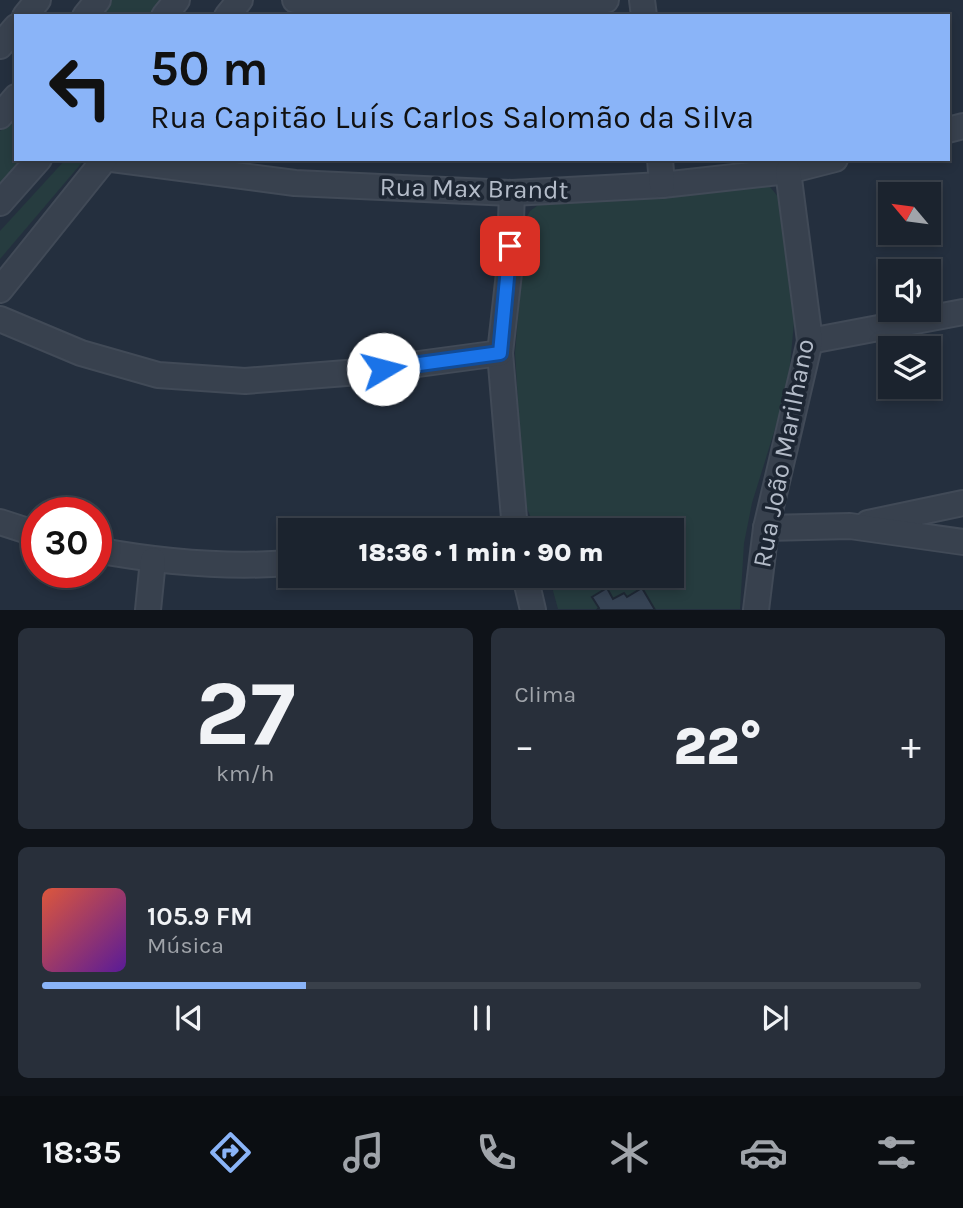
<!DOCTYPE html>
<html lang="pt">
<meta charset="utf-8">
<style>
:root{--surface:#1b232e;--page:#282f3a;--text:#f1f3f6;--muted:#a0a4aa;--line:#39404a;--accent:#8ab4f8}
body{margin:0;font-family:Karla,sans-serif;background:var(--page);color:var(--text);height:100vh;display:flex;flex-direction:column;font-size:26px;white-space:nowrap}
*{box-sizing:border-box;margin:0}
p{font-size:23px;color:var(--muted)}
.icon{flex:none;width:38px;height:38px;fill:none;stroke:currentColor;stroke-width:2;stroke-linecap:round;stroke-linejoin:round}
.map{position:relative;height:610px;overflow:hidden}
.panel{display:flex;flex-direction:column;gap:18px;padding:18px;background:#0f1319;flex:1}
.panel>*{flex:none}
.top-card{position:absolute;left:14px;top:14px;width:936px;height:147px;border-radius:0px;box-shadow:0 4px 10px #0003,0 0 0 2px var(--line);background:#8ab4f8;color:#111;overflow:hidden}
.needle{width:46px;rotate:299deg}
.fabs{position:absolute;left:878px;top:182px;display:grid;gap:14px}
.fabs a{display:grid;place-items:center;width:63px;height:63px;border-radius:0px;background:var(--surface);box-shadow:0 4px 10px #0003,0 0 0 2px var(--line);font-size:35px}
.speed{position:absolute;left:21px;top:497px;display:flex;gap:14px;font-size:35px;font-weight:700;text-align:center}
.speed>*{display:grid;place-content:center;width:91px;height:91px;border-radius:50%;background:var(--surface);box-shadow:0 4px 10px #0003,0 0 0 2px var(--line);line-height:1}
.speed .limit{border:10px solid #d22;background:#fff;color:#111}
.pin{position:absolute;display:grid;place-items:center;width:60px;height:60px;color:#fff;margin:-30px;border-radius:14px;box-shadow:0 4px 10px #0006}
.me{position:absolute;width:77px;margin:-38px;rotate:82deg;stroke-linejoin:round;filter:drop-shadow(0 0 5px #0008)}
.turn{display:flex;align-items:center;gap:24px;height:147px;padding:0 21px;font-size:32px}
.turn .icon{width:91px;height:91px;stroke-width:2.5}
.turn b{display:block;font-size:49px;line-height:60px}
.big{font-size:52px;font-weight:800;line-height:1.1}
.panel .tile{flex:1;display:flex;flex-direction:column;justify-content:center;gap:10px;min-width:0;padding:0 24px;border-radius:10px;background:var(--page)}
.panel .dial{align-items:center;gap:0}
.dial b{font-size:91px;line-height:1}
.song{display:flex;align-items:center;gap:21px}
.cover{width:84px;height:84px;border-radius:10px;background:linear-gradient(135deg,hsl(10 70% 55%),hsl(270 70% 35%))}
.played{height:7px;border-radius:4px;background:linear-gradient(90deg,var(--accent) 30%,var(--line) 30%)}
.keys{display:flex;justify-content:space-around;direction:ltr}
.heat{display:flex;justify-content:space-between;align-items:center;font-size:38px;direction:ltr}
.panel .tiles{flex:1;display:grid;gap:18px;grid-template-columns:1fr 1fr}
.tile:last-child{grid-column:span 2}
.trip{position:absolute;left:278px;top:518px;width:406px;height:70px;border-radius:0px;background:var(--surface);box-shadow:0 4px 10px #0003,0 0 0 2px var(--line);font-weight:800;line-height:70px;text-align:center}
.tabs{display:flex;height:112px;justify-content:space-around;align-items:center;background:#0b0e12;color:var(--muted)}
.tabs .icon{width:49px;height:49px}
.tabs .active{color:var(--accent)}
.tabs b{font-size:32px;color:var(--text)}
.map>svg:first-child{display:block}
.green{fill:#263c3f}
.building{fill:#364354;stroke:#1f2835;stroke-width:2}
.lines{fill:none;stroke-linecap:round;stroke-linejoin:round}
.minor-casing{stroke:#414a57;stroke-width:28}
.minor{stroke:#38414e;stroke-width:24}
.route-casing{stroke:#114b97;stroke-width:18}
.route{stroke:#1a73e8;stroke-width:12}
.labels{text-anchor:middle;stroke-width:7;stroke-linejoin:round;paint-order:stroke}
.street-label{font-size:26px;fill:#b4bcc9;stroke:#1d2633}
</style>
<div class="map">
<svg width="963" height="610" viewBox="0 0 963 610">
<rect width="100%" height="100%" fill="#242f3e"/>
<g class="green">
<path d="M112,0H165L152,16H101Z"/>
<path d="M13,122L16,123V159H24L0,186V131Z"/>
<path d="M66,159H85L0,259V231Z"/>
<path d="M763,183L770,187L780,199L795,312L790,365L783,403L752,503L744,543L740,609H558L549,576H672V530H536L524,501L515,353L522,271V225L530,211L541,203Z"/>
</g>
<path class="building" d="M607,588L613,599L624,593L627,597L642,588L655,610H597L599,608L592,597Z"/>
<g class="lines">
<g class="minor-casing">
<g id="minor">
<path d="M295,0C398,17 503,10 606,0"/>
<path d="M642,0L644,16"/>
<path d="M25,16L38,0"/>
<path d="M85,16L98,0"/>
<path d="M164,16L177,0"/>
<path d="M227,16L240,0"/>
<path d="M0,46L16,27"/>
<path d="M0,116L16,97"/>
<path d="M948,130L963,126"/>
<path d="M112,159L295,183L512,193L662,185L788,171L835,159"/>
<path d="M660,159L662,185"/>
<path d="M512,193L509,273L500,353L515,530"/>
<path d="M0,203L39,159"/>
<path d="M0,290L105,159"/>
<path d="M0,319L81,353L158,375L245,381L359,372L500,353"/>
<path d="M810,341L963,312"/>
<path d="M0,522L37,534"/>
<path d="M868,523L963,503"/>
<path d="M766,528L850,526L963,542"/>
<path d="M96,550C161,562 225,568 290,563"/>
<path d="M525,576L533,610"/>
<path d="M148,610L153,560"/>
<path d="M756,610L766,528L810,341L788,171"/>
</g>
</g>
<use href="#minor" class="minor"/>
</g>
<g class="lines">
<g class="route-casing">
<path id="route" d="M383,369L500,353L510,246"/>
</g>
<use href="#route" class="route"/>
</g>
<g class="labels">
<g class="street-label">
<text transform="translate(474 188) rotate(1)" y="9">Rua Max Brandt</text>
<text transform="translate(783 453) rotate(-79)" y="9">Rua João Marilhano</text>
</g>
</g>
</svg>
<div class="fabs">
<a><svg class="needle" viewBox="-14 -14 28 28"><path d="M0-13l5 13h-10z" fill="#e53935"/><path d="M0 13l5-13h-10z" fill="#a0a4aa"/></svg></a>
<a><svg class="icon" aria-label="sound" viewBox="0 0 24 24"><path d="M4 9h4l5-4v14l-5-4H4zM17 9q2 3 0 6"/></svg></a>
<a><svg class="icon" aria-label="layers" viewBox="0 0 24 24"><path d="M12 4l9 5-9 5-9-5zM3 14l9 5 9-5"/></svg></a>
</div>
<div class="speed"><div class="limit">30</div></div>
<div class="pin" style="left:510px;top:246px;background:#d93025"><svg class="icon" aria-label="arrive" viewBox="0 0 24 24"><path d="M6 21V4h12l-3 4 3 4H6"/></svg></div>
<svg class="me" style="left:383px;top:369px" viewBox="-20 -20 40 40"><circle r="19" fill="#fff"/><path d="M0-13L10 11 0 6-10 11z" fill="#1a73e8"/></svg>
<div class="trip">18:36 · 1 min · 90 m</div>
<div class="top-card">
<div class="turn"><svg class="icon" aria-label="left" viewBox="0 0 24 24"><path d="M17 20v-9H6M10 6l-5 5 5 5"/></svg><div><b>50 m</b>Rua Capitão Luís Carlos Salomão da Silva</div></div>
</div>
</div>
<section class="panel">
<div class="tiles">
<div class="tile dial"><b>27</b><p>km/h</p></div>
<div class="tile"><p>Clima</p>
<div class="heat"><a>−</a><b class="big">22°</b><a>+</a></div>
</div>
<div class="tile">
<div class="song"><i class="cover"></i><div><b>105.9 FM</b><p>Música</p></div></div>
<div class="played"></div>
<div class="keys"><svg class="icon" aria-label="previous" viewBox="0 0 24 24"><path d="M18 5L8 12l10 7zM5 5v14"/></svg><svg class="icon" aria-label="pause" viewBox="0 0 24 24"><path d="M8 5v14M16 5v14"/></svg><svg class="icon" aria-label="next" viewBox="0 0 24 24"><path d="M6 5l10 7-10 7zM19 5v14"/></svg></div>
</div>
</div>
</section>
<nav class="tabs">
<b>18:35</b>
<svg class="icon active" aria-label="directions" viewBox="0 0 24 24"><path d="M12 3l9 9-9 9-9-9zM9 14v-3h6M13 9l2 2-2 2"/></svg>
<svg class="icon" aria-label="music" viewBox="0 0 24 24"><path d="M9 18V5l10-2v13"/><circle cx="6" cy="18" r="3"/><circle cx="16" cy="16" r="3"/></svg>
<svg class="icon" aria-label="phone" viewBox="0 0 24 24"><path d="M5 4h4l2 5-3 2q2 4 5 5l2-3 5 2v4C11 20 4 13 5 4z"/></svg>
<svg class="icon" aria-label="climate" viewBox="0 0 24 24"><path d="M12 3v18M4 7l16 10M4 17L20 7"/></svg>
<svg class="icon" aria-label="car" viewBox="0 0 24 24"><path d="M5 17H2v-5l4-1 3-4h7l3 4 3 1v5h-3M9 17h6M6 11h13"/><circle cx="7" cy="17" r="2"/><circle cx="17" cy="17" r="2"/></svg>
<svg class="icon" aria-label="filters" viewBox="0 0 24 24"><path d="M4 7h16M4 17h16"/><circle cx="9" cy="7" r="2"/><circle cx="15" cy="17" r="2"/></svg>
</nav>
